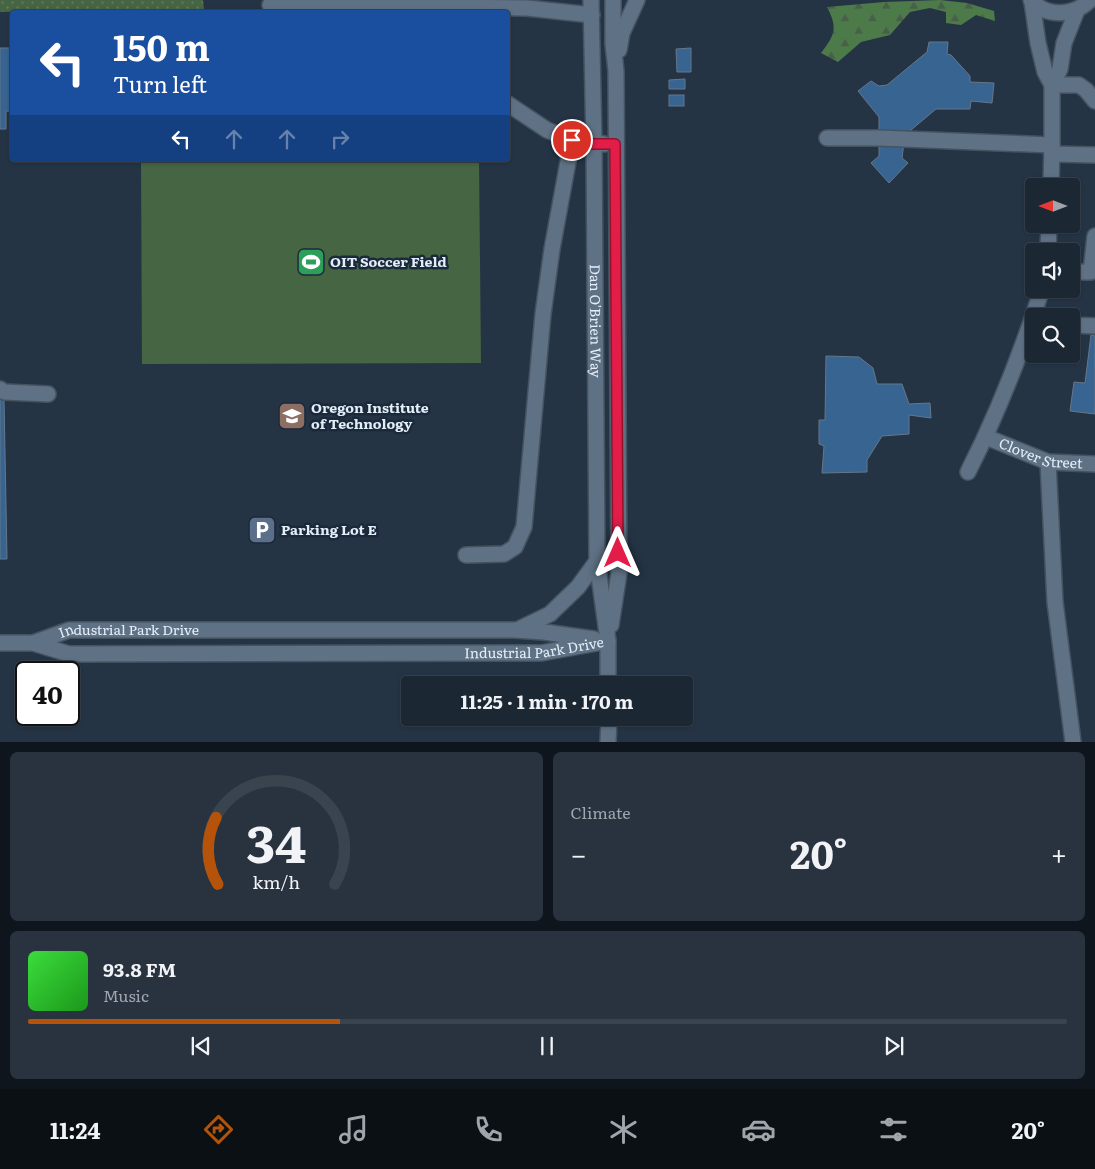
<!DOCTYPE html>
<meta charset="utf-8">
<style>
:root{--surface:#1c2734;--page:#293340;--text:#f1f3f6;--muted:#a0a5ac;--line:#3a444f;--accent:#b45309}
body{margin:0;font-family:Literata,serif;background:var(--page);color:var(--text);height:100vh;display:flex;flex-direction:column;font-size:19px;white-space:nowrap}
*{box-sizing:border-box;margin:0}
p{font-size:16px;color:var(--muted)}
.icon{flex:none;width:28px;height:28px;fill:none;stroke:currentColor;stroke-width:2;stroke-linecap:round;stroke-linejoin:round}
.map{position:relative;height:742px;overflow:hidden}
.side{display:flex;flex-direction:column;gap:10px;padding:10px;background:#0f151d;flex:1}
.side>*{flex:none}
.hud{position:absolute;left:10px;top:10px;width:500px;height:152px;border-radius:5px;box-shadow:0 1px 4px #0004,0 0 0 1px var(--line);background:#1a4fa0;color:#fff;overflow:hidden}
.needle{width:32px;rotate:270deg}
.tools{position:absolute;left:1025px;top:178px;display:grid;gap:10px}
.tools a{display:grid;place-items:center;width:55px;height:55px;border-radius:5px;background:var(--surface);box-shadow:0 1px 4px #0004,0 0 0 1px var(--line);font-size:25px}
.speed{position:absolute;left:15px;top:661px;display:flex;gap:10px;font-size:25px;font-weight:700;text-align:center}
.speed>*{display:grid;place-content:center;width:65px;height:65px;border-radius:50%;background:var(--surface);box-shadow:0 1px 4px #0004,0 0 0 1px var(--line);line-height:1}
.speed .limit{border:2px solid #111;border-radius:8px;background:#fff;color:#111}
.pin{position:absolute;display:grid;place-items:center;width:42px;height:42px;color:#fff;margin:-21px;border:2px solid #fff;border-radius:50%;box-shadow:0 1px 5px #0007}
.me{position:absolute;width:55px;margin:-28px;rotate:0deg;stroke-linejoin:round;filter:drop-shadow(0 0 4px #0008)}
.turn{display:flex;align-items:center;gap:18px;height:105px;padding:0 20px;font-size:22px}
.turn .icon{width:65px;height:65px;stroke-width:2.5}
.turn b{display:block;font-size:35px;line-height:42px}
.lanes{display:flex;align-items:center;height:48px;padding:0 20px;background:#0003;justify-content:center;gap:25px;direction:ltr}
.lanes .off{opacity:.35}
.big{font-size:38px;font-weight:700;line-height:1.1}
.side .card{flex:1;display:flex;flex-direction:column;justify-content:center;gap:8px;min-width:0;padding:0 18px;border-radius:8px;background:var(--page)}
.side .dial{align-items:center;gap:0}
.dial svg{height:130px;overflow:visible;fill:none;stroke:var(--line);stroke-width:7;stroke-linecap:round;text-anchor:middle}
.dial text{fill:var(--text);stroke:none}
.song{display:flex;align-items:center;gap:15px}
.cover{width:60px;height:60px;border-radius:8px;background:linear-gradient(135deg,hsl(120 70% 55%),hsl(120 70% 35%))}
.played{height:5px;border-radius:2px;background:linear-gradient(90deg,var(--accent) 30%,var(--line) 30%)}
.keys{display:flex;justify-content:space-around;direction:ltr}
.heat{display:flex;justify-content:space-between;align-items:center;font-size:28px;direction:ltr}
.side .tiles{flex:1;display:grid;gap:10px;grid-template-columns:1fr 1fr}
.card:last-child{grid-column:span 2}
.trip{position:absolute;left:401px;top:676px;width:292px;height:50px;border-radius:5px;background:var(--surface);box-shadow:0 1px 4px #0004,0 0 0 1px var(--line);font-weight:700;line-height:50px;text-align:center}
.dock{display:flex;height:80px;justify-content:space-around;align-items:center;background:#0b1015;color:var(--muted)}
.dock .icon{width:35px;height:35px}
.dock .on{color:var(--accent)}
.dock b{font-size:22px;color:var(--text)}
.map>svg:first-child{display:block}
.grass{fill:url(#grass-dots)}
.forest{fill:url(#forest-firs)}
.pitch{fill:#466543}
.building{fill:#376491;stroke:#65778a}
.lines{fill:none;stroke-linecap:round;stroke-linejoin:round}
.minor-casing{stroke:#455361;stroke-width:18}
.minor{stroke:#5f7184;stroke-width:15}
.route-casing{stroke:#92132f;stroke-width:12}
.route{stroke:#e11d48;stroke-width:9}
.labels{text-anchor:middle;stroke-width:5;stroke-linejoin:round;paint-order:stroke}
.poi-label{font-size:14px;font-weight:bold;fill:#e4eef9;stroke:#1b2a3b;text-anchor:start}
.street-label{font-size:14px;fill:#e4eef9;stroke:#1b2a3b}
</style>
<div class="map">
<svg width="1095" height="742" viewBox="0 0 1095 742">
<defs>
<pattern id="grass-dots" width="8" height="8" patternUnits="userSpaceOnUse" patternTransform="scale(1.25)"><rect width="8" height="8" fill="#466543"/><path d="M2 2h.1M6 6h.1" fill="none" stroke="#617b5f" stroke-width="1.8" stroke-linecap="round"/></pattern>
<pattern id="forest-firs" width="22" height="20" patternUnits="userSpaceOnUse" patternTransform="scale(1.25)"><rect width="22" height="20" fill="#4d7a49"/><path d="M5 1l3.5 6h-7zM16 11l3.5 6h-7z" fill="#48604a"/></pattern>
</defs>
<rect width="100%" height="100%" fill="#253445"/>
<path class="grass" d="M0,0H203L204,10L0,12Z"/>
<path class="forest" d="M940,0L967,3L994,11L995,21L976,15L961,25L946,23V12L930,8L910,12L890,35L861,42L838,62L821,53C835,35 838,28 827,7L884,2Z"/>
<path class="pitch" d="M141,160H479L481,363L142,364Z"/>
<g class="building">
<path d="M929,42H948L947,54L951,55L970,76V82L994,83L992,103L971,101L970,109H936L905,135L902,158L908,163L889,183L871,163L879,156V117L858,91L871,81L879,86L887,85L927,52Z"/>
<path d="M0,48H12V111H6V129H0Z"/>
<path d="M691,48V72H677L676,49Z"/>
<path d="M685,79V89H669V80Z"/>
<rect x="669" y="95" width="15" height="11"/>
<path d="M1091,335L1095,336V414L1070,411L1074,382L1085,383Z"/>
<path d="M826,356L859,357L873,368L877,384H902L909,404L930,403L931,418L909,415V434L882,436L867,460V472L822,473L824,446L819,444V420H825Z"/>
<path d="M0,399H4L7,559H0Z"/>
</g>
<g class="lines">
<g class="minor-casing">
<g id="minor">
<path id="s1" d="M591,0L594,144L597,561L608,641V685"/>
<path d="M1031,0C1047,18 1074,16 1090,0"/>
<path d="M1032,2L1038,43L1045,72L1052,85V145L1051,186"/>
<path d="M270,5L527,8L592,15"/>
<path d="M619,50L622,33L637,0"/>
<path d="M1052,85L1060,69L1064,43L1077,10"/>
<path d="M1052,85H1079L1086,90L1095,101"/>
<path d="M508,104L547,130L572,140"/>
<path d="M827,138H879L1052,145"/>
<path d="M1052,154L1095,155"/>
<path d="M1048,251L1049,224"/>
<path d="M1071,272H1091L1095,236"/>
<path d="M1071,325L1095,326"/>
<path d="M0,389L4,392L48,394"/>
<path id="s2" d="M986,437L1048,462L1095,464"/>
<path d="M1048,462L1055,602L1073,742"/>
<path d="M968,472C998,413 1022,351 1042,289"/>
<path d="M466,555L504,554L515,547L524,527L543,314L552,249L572,140L604,144"/>
<path d="M611,625L619,573L616,71L613,44V0"/>
<path d="M517,630L550,614L578,587L597,561"/>
<path id="s3" d="M0,643H33L69,654L541,653L608,641"/>
<path id="s4" d="M33,643L69,630H515L544,632L594,639"/>
<path d="M608,742L609,718"/>
</g>
</g>
<use href="#minor" class="minor"/>
</g>
<g class="lines">
<g class="route-casing">
<path id="route" d="M572,140L594,144H615L618,553"/>
</g>
<use href="#route" class="route"/>
</g>
<defs>
<g id="stadium-square" transform="scale(1.4375)"><rect x="-9" y="-9" width="18" height="18" rx="4" fill="#2e9e5b" stroke="#1b2a3b"/><path d="M0-5a6.5 5 0 1 0 0 10a6.5 5 0 1 0 0-10ZM-3.5-1.8h7v3.6h-7Z" fill="#fff"/></g>
<g id="university-square" transform="scale(1.4375)"><rect x="-9" y="-9" width="18" height="18" rx="4" fill="#8d6e63" stroke="#1b2a3b"/><path d="M0-5L7-2L0 1L-7-2ZM-4 1L0 2.5L4 1V4Q0 6-4 4Z" fill="#fff"/></g>
<g id="parking-square" transform="scale(1.4375)"><rect x="-9" y="-9" width="18" height="18" rx="4" fill="#5c6f8a" stroke="#1b2a3b"/><path d="M-3.5-5.5H1a3.5 3.5 0 0 1 0 7H-1V5.5H-3.5ZM-1-3.4V-.6H.8a1.4 1.4 0 0 0 0-2.8Z" fill="#fff"/></g>
</defs>
<g fill-rule="evenodd">
<use href="#stadium-square" x="311" y="262"/>
<use href="#university-square" x="292" y="416"/>
<use href="#parking-square" x="262" y="530"/>
</g>
<g class="labels">
<g class="poi-label">
<text x="330" y="267">OIT Soccer Field</text>
<text x="311" y="413">Oregon Institute<tspan x="311" dy="16">of Technology</tspan></text>
<text x="281" y="535">Parking Lot E</text>
</g>
<g class="street-label">
<text dy="5" stroke="none"><textPath href="#s1" startOffset="321">Dan O'Brien Way</textPath></text>
<text dy="5" stroke="none"><textPath href="#s2" startOffset="58">Clover Street</textPath></text>
<text dy="5" stroke="none"><textPath href="#s4" startOffset="98">Industrial Park Drive</textPath></text>
<text dy="5" stroke="none"><textPath href="#s3" startOffset="536">Industrial Park Drive</textPath></text>
</g>
</g>
</svg>
<div class="tools">
<a><svg class="needle" viewBox="-14 -14 28 28"><path d="M0-13l5 13h-10z" fill="#e53935"/><path d="M0 13l5-13h-10z" fill="#a0a5ac"/></svg></a>
<a><svg class="icon" aria-label="sound" viewBox="0 0 24 24"><path d="M4 9h4l5-4v14l-5-4H4zM17 9q2 3 0 6"/></svg></a>
<a><svg class="icon" aria-label="search" viewBox="0 0 24 24"><circle cx="10" cy="10" r="6"/><path d="M15 15l6 6"/></svg></a>
</div>
<div class="speed"><div class="limit">40</div></div>
<div class="pin" style="left:572px;top:140px;background:#d93025"><svg class="icon" aria-label="arrive" viewBox="0 0 24 24"><path d="M6 21V4h12l-3 4 3 4H6"/></svg></div>
<svg class="me" style="left:618px;top:553px" viewBox="-20 -20 40 40"><path d="M0-17L14 15 0 8-14 15z" fill="#e11d48" stroke="#fff" stroke-width="4"/></svg>
<div class="trip">11:25 · 1 min · 170 m</div>
<div class="hud">
<div class="turn"><svg class="icon" aria-label="left" viewBox="0 0 24 24"><path d="M17 20v-9H6M10 6l-5 5 5 5"/></svg><div><b>150 m</b>Turn left</div></div>
<div class="lanes"><svg class="icon" aria-label="left" viewBox="0 0 24 24"><path d="M17 20v-9H6M10 6l-5 5 5 5"/></svg><svg class="icon off" aria-label="ahead" viewBox="0 0 24 24"><path d="M12 20V5M6 11l6-6 6 6"/></svg><svg class="icon off" aria-label="ahead" viewBox="0 0 24 24"><path d="M12 20V5M6 11l6-6 6 6"/></svg><svg class="icon off" aria-label="right" viewBox="0 0 24 24"><path d="M7 20v-9h11M14 6l5 5-5 5"/></svg></div>
</div>
</div>
<section class="side">
<div class="tiles">
<div class="card dial"><svg viewBox="0 0 100 80">
<path d="M14 69A42 42 0 1 1 86 69"/>
<path d="M14 69A42 42 0 0 1 13 28" stroke="#b45309"/>
<text x="50" y="56" font-size="32" font-weight="700">34</text>
<text x="50" y="72" font-size="11">km/h</text>
</svg></div>
<div class="card"><p>Climate</p>
<div class="heat"><a>−</a><b class="big">20°</b><a>+</a></div>
</div>
<div class="card">
<div class="song"><i class="cover"></i><div><b>93.8 FM</b><p>Music</p></div></div>
<div class="played"></div>
<div class="keys"><svg class="icon" aria-label="previous" viewBox="0 0 24 24"><path d="M18 5L8 12l10 7zM5 5v14"/></svg><svg class="icon" aria-label="pause" viewBox="0 0 24 24"><path d="M8 5v14M16 5v14"/></svg><svg class="icon" aria-label="next" viewBox="0 0 24 24"><path d="M6 5l10 7-10 7zM19 5v14"/></svg></div>
</div>
</div>
</section>
<nav class="dock">
<b>11:24</b>
<svg class="icon on" aria-label="directions" viewBox="0 0 24 24"><path d="M12 3l9 9-9 9-9-9zM9 14v-3h6M13 9l2 2-2 2"/></svg>
<svg class="icon" aria-label="music" viewBox="0 0 24 24"><path d="M9 18V5l10-2v13"/><circle cx="6" cy="18" r="3"/><circle cx="16" cy="16" r="3"/></svg>
<svg class="icon" aria-label="phone" viewBox="0 0 24 24"><path d="M5 4h4l2 5-3 2q2 4 5 5l2-3 5 2v4C11 20 4 13 5 4z"/></svg>
<svg class="icon" aria-label="climate" viewBox="0 0 24 24"><path d="M12 3v18M4 7l16 10M4 17L20 7"/></svg>
<svg class="icon" aria-label="car" viewBox="0 0 24 24"><path d="M5 17H2v-5l4-1 3-4h7l3 4 3 1v5h-3M9 17h6M6 11h13"/><circle cx="7" cy="17" r="2"/><circle cx="17" cy="17" r="2"/></svg>
<svg class="icon" aria-label="filters" viewBox="0 0 24 24"><path d="M4 7h16M4 17h16"/><circle cx="9" cy="7" r="2"/><circle cx="15" cy="17" r="2"/></svg>
<b>20°</b>
</nav>
